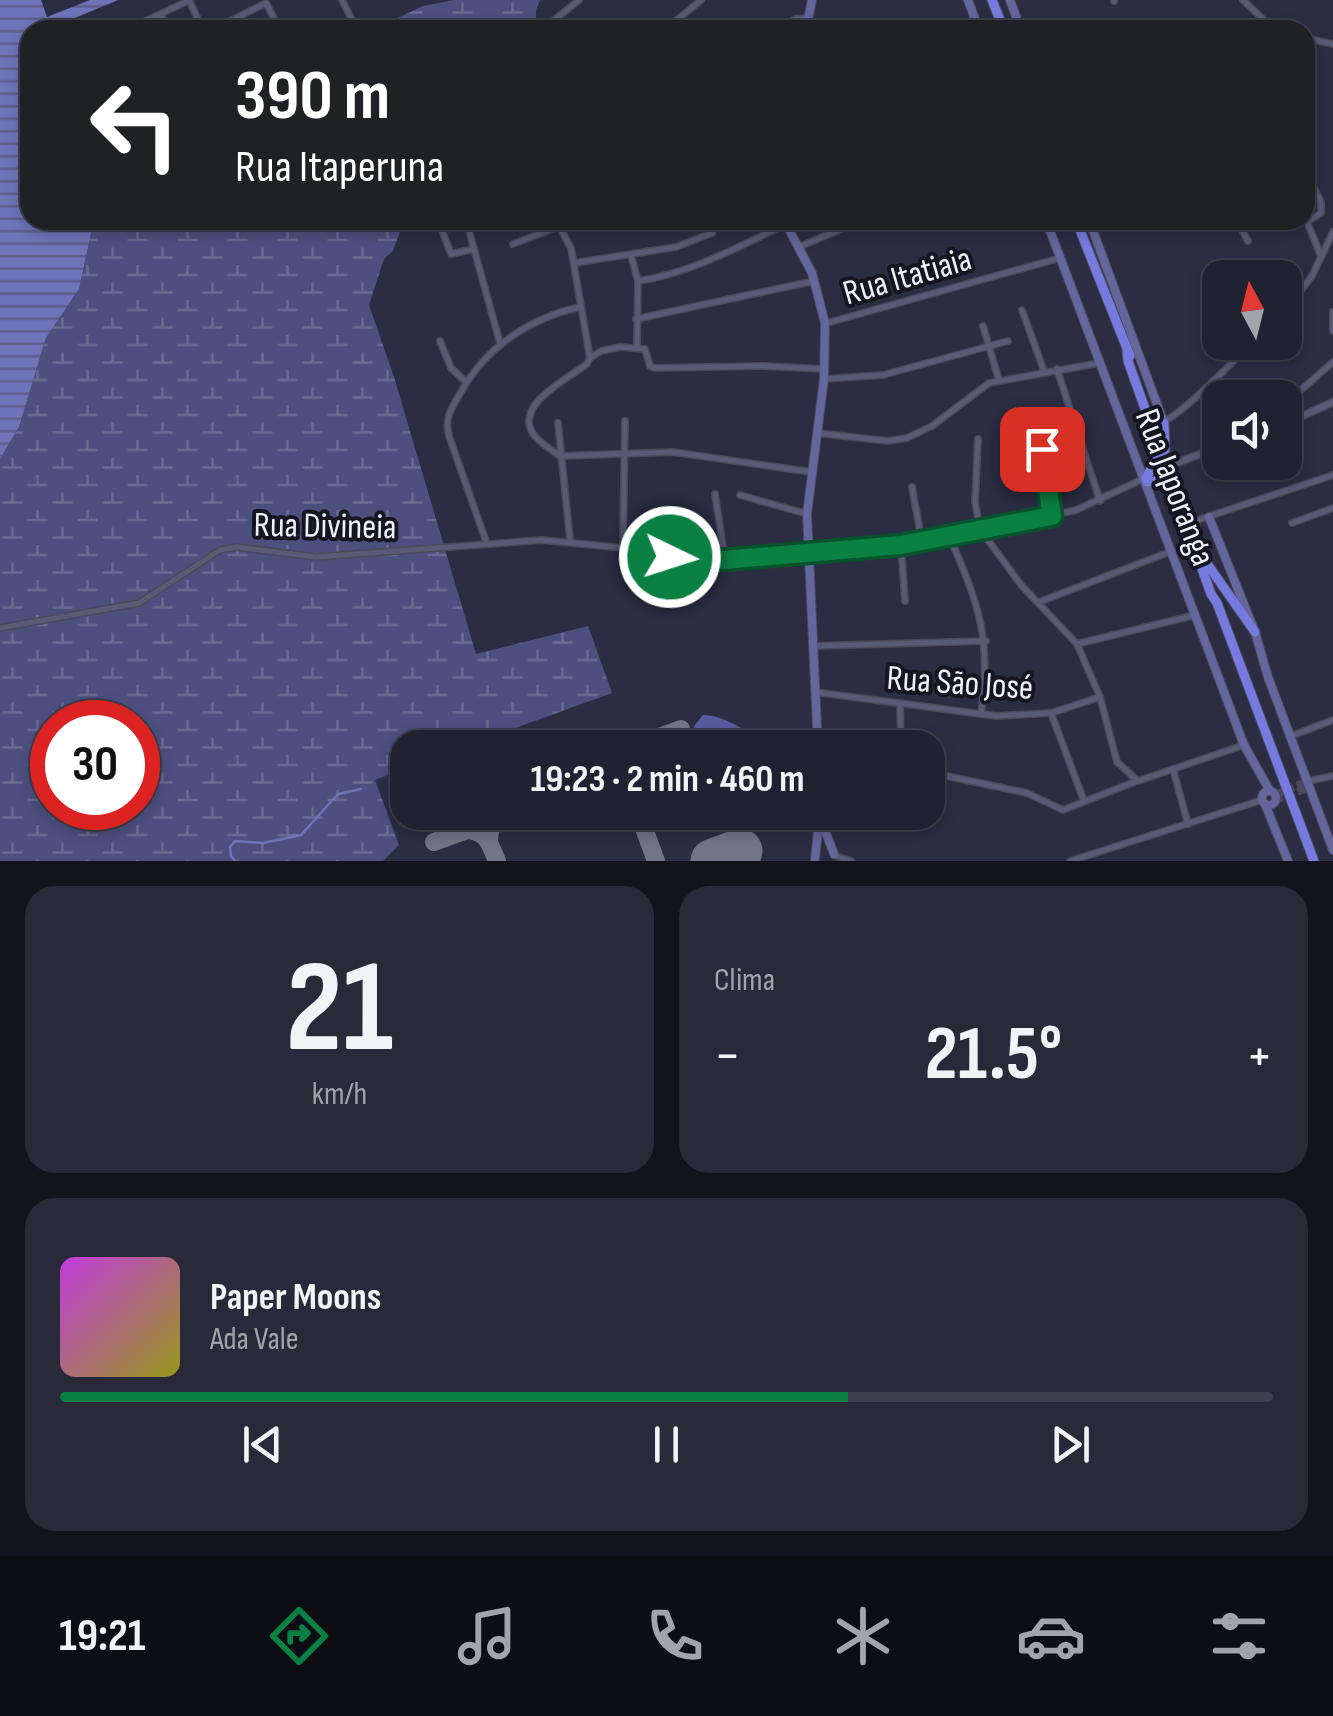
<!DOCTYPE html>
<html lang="pt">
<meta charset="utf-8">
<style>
:root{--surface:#202232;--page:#282a3a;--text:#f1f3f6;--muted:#a2a4ac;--line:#3d3f4d;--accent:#0b8043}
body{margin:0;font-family:"Sofia Sans Condensed",sans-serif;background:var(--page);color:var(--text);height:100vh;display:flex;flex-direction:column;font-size:38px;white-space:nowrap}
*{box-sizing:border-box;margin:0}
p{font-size:32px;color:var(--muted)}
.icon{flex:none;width:55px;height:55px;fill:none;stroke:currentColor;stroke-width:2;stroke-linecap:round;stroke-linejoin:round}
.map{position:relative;height:861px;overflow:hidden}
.drawer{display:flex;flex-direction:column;gap:25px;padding:25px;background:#12131c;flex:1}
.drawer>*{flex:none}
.top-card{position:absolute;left:20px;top:20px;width:1295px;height:210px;border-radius:30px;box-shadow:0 5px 15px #0003,0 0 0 2px var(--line);background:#202124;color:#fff;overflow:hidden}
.needle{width:65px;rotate:353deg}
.fabs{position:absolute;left:1202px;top:260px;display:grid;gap:20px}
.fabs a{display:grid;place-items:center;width:100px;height:100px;border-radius:20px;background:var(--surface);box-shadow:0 5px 15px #0003,0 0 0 2px var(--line);font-size:50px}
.speed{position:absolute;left:30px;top:700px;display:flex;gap:20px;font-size:50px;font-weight:700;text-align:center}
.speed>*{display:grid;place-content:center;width:130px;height:130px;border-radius:50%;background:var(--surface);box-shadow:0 5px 15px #0003,0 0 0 2px var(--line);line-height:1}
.speed .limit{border:15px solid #d22;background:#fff;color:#111}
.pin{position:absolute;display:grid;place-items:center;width:85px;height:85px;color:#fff;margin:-42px;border-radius:20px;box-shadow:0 5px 15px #0006}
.me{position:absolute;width:110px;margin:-55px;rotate:94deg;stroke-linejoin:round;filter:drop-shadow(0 0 8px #0008)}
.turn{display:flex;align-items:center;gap:35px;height:210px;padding:0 50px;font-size:45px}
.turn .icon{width:130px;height:130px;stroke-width:2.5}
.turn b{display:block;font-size:70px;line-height:85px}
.big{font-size:75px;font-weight:700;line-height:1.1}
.drawer .widget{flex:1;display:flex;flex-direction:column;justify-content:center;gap:15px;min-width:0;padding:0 35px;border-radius:30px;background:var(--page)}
.drawer .dial{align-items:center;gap:0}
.dial b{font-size:130px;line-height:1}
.song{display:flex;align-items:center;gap:30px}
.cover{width:120px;height:120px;border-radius:15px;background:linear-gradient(135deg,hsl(290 70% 55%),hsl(60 70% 35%))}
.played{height:10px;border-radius:5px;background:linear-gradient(90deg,var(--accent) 65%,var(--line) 65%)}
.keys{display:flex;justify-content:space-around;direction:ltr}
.heat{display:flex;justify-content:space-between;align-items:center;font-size:55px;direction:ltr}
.drawer .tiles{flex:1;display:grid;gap:25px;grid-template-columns:1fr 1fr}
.widget:last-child{grid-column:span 2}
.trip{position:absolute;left:390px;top:730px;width:555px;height:100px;border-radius:30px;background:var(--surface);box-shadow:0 5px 15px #0003,0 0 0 2px var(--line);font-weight:700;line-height:100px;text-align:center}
.tabs{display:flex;height:160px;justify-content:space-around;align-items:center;background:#0d0e14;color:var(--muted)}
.tabs .icon{width:70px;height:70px}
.tabs .on{color:var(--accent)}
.tabs b{font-size:45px;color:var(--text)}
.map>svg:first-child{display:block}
.forest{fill:url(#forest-firs)}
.wetland{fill:url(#wetland-marsh);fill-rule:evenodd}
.water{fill:url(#water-rules)}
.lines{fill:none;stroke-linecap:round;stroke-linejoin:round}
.stream{stroke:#6f73b9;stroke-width:2.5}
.taxiway{stroke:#737487;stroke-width:18}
.runway{stroke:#737487;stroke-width:45}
.secondary-tunnel{stroke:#494a5f;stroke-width:8;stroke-dasharray:8 4;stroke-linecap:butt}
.minor-casing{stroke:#494a5c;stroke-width:8}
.tertiary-casing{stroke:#494a5c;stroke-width:9}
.secondary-casing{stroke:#494a5c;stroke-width:10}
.trunk-casing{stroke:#494a5c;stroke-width:11}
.minor{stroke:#585b74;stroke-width:5}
.tertiary{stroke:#585b74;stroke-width:6}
.secondary{stroke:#64669c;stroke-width:8}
.trunk{stroke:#777adf;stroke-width:9}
.route-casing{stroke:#07532c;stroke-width:25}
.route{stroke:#0b8043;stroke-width:18}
.labels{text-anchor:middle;stroke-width:8;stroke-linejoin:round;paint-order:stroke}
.street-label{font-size:35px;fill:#f0f1fd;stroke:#151620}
</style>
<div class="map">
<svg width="1333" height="861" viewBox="0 0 1333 861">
<defs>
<pattern id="forest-firs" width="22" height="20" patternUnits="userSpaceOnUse" patternTransform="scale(2.5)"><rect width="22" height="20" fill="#585b9e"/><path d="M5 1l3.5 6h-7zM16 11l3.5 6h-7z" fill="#7073ac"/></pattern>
<pattern id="wetland-marsh" width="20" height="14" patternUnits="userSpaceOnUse" patternTransform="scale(2.5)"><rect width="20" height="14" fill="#4d507f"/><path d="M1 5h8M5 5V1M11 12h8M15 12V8" fill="none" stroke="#676a92"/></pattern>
<pattern id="water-rules" width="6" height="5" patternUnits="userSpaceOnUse" patternTransform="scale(2.5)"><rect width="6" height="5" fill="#6f73b9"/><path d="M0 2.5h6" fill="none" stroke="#5d6088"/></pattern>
</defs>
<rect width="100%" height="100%" fill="#2b2d43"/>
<path class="forest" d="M703,715C726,716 736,727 756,735C769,739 784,739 795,747H698L694,726Z"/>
<g class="wetland">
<path d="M454,0H540L536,10V30H372L423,6Z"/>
<path d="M94,220H404L393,251L384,259L369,305L394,377L476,654L588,626L612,693L463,747L408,748L407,768L375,780L399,845L383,861H0V459L19,427L46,338L79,289ZM52,722H138V808H52Z"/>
</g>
<path class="water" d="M0,0H41L47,17L90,0H118L46,30H30V220H94L79,289L46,338L19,427L0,459Z"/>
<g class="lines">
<path class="stream" d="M235,861L231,856L230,847L235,841L263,843L301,835L338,794L361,789"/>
<g class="taxiway">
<path d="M630,748L681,729"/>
<path d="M638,812L656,861"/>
<path d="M489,840L490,830L498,819L467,830C487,831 490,844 497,861"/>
<path d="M434,842L467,830"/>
</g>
<path class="runway" d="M713,861L740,851"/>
<g class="secondary-tunnel">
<path d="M1275,795L1308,781"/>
<path d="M1275,800L1311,787"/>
</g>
<g class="minor-casing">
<g id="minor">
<path d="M189,0L203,30"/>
<path d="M342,0L357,30"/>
<path d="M1114,0V1"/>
<path d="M1243,0L1274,30"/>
<path d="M266,3L280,30"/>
<path d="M160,14L169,30"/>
<path d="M157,16L159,30"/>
<path d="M126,30L190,0"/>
<path d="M212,30L266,3"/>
<path d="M542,30L579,0"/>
<path d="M665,30L701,0"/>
<path d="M779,30L795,19L808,18"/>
<path d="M1305,38L1333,44"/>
<path d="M1305,169L1321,202V213L1307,222L1321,256"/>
<path d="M438,220L451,254L474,249"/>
<path d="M466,220L500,343"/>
<path d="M556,220L571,248L590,358"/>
<path d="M1224,220L1227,227L1236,222"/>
<path d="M418,221L421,220"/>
<path d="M1237,221L1248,241"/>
<path d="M513,244L560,226"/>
<path d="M799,247L862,220"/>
<path d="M631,255L638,281L637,346"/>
<path d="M574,263L676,247L712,233"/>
<path d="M638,281C691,273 738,247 786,224"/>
<path d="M1022,310L1044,371"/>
<path d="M1285,311L1312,276L1333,232"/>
<path d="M1333,312V331"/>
<path d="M636,319L814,281"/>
<path d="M827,323L1060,258"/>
<path d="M983,326L999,380"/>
<path d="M440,341L451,368L466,382"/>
<path d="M1057,369L1100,501"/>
<path d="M824,379L883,375L1008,341"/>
<path d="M1285,404L1333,362"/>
<path d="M558,423L570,540"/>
<path d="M1157,424C1177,421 1234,360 1253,342"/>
<path d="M1029,431L1042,449L1052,515"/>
<path d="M817,433L888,441L907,438L932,426L989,383L1099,363"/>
<path d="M978,439L975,502L980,529L1021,585L1077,644L1100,697L1117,762L1138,781"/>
<path d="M811,472L673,452L560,456C552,450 540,443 534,435C512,405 569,378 587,364L590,358L601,351L620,347L645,349L650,366L654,368L763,366L825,369"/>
<path d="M912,487L922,542"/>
<path d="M715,494L725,560"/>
<path d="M740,495L807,514"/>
<path d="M1201,519L1333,475"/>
<path d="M1292,523L1333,508"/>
<path d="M950,538C979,604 992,641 981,714"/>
<path d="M487,544L449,436C444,418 452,407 461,392C486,347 530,318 580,307"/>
<path d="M901,545L905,601"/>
<path d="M623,547L625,421"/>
<path d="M1039,602L1172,551"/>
<path d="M0,628L139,603L220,550L237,547L316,557L542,540L623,548L692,561L809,555L950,537L1076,510L1143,479"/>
<path d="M1077,644L1195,615"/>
<path d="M814,646L986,641"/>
<path d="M815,692L996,716L1051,713L1100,697"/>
<path d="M900,705L901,748"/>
<path d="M1051,713L1084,801"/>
<path d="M1291,736L1333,720"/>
<path d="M1173,769L1188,824"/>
<path d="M928,772L1027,793L1063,810L1129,784L1244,745"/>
<path d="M1308,781L1333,776"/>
<path d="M836,856L851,861"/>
<path d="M1070,861L1262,800"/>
</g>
</g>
<g class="tertiary-casing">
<g id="tertiary">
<path d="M1285,424L1333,402"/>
<path d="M1170,465L1220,447"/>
</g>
</g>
<g class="secondary-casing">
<g id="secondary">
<path d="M968,0L979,30"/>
<path d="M1010,0L1021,30"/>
<path d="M806,30L812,0"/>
<path d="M784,220L812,273L825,323L824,379L807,514L818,748"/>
<path d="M1046,220L1244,745L1270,791"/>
<path d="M1089,220L1164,423"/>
<path d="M1209,517L1255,632L1268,677L1333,850"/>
<path d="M1196,521V543"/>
<circle cx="1269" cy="798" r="7"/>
<path d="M1265,804L1288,861"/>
<path d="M821,820L834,854"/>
<path d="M815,859L820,812"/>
</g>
</g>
<g class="trunk-casing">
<g id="trunk">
<path d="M992,0L1004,30"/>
<path d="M1076,220L1130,356"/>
<path d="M1127,351L1128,361L1211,594L1217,603L1314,861"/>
<path d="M1164,423L1165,450"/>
<path d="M1146,478L1161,451"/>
<path d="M1147,482L1170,479"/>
<path d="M1203,558L1255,632"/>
</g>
</g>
<use href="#minor" class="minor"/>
<use href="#tertiary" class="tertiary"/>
<use href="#secondary" class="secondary"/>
<use href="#trunk" class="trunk"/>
</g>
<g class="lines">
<g class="route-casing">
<path id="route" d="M670,557L723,560L901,545L1052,516L1042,449"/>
</g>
<use href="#route" class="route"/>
</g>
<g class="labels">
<g class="street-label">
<text transform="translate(907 275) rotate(-16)" y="12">Rua Itatiaia</text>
<text transform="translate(1176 487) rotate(69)" y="12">Rua Japoranga</text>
<text transform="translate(325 525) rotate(1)" y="12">Rua Divineia</text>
<text transform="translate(960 682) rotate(4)" y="12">Rua São José</text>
</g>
</g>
</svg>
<div class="fabs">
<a><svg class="needle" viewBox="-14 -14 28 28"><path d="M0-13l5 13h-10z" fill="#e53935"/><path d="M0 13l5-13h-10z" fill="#a2a4ac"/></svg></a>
<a><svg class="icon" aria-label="sound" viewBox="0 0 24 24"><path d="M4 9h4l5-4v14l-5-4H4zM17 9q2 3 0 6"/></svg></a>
</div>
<div class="speed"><div class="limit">30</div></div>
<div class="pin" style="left:1042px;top:449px;background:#d93025"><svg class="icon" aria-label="arrive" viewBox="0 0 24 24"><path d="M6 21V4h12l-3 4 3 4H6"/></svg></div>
<svg class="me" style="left:670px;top:557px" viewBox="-20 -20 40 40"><circle r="17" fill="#0b8043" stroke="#fff" stroke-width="3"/><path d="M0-11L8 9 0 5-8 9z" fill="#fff"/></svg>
<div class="trip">19:23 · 2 min · 460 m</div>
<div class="top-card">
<div class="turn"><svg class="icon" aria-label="left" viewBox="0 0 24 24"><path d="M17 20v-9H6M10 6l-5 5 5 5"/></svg><div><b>390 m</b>Rua Itaperuna</div></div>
</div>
</div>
<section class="drawer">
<div class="tiles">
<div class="widget dial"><b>21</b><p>km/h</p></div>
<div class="widget"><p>Clima</p>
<div class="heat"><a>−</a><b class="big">21.5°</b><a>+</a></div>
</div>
<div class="widget">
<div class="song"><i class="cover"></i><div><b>Paper Moons</b><p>Ada Vale</p></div></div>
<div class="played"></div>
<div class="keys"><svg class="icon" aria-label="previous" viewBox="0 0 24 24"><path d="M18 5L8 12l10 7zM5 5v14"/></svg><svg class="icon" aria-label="pause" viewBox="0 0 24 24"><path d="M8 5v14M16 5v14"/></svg><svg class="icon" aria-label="next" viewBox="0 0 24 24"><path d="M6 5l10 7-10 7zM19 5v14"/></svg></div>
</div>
</div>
</section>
<nav class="tabs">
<b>19:21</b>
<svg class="icon on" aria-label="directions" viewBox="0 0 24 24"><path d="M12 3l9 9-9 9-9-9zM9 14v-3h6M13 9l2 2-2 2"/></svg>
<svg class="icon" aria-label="music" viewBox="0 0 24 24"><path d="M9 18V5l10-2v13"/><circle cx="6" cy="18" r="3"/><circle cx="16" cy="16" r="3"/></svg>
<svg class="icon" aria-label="phone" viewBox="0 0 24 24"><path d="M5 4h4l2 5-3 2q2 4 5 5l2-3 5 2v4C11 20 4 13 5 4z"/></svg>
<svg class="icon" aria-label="climate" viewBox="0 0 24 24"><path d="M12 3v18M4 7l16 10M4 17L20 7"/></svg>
<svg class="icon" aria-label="car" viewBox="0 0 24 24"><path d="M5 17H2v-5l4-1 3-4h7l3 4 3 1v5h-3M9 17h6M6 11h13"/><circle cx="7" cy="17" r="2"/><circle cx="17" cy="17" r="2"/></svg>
<svg class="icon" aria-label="filters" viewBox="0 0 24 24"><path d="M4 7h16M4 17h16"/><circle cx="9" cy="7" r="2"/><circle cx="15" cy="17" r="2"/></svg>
</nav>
